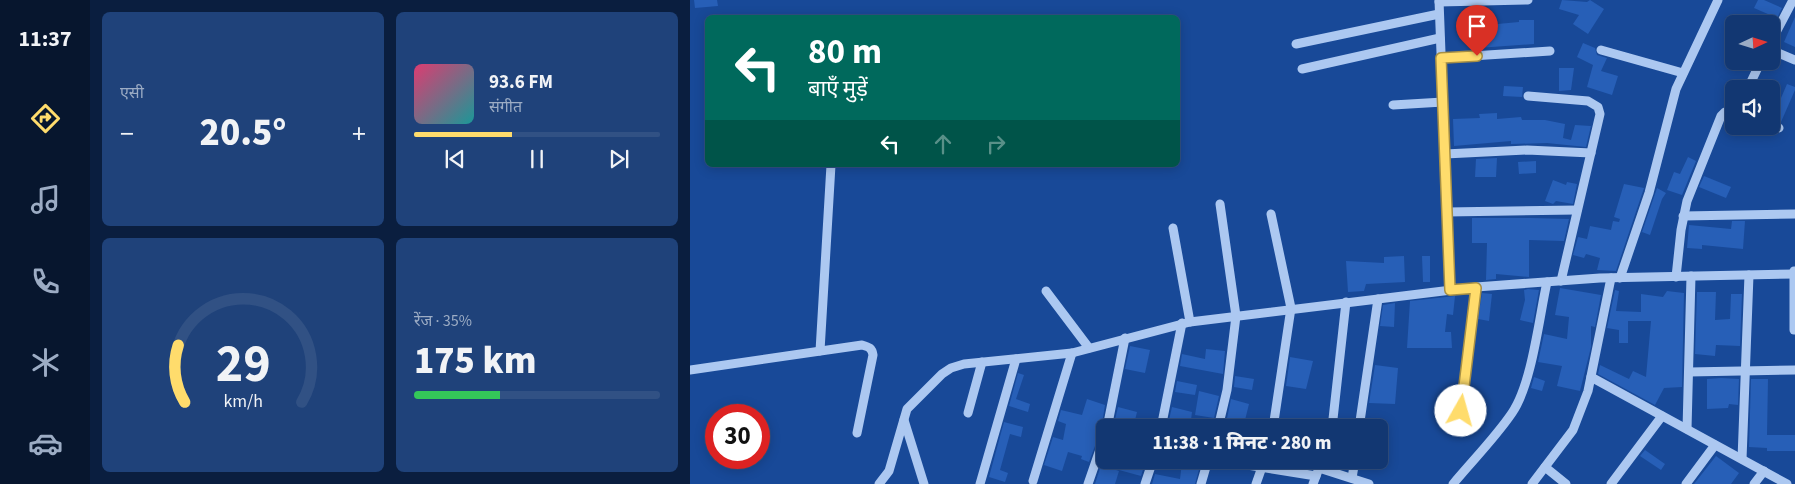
<!DOCTYPE html>
<html lang="hi">
<meta charset="utf-8">
<style>
:root{--surface:#123772;--page:#1f427a;--text:#f1f3f6;--muted:#9cacc4;--line:#315184;--accent:#ffdc6c}
body{margin:0;font-family:"Source Sans 3","Noto Sans Devanagari",sans-serif;background:var(--page);color:var(--text);height:100vh;display:flex;flex-direction:column;font-size:19px;white-space:nowrap}
*{box-sizing:border-box;margin:0}
p{font-size:16px;color:var(--muted)}
.icon{flex:none;width:28px;height:28px;fill:none;stroke:currentColor;stroke-width:2;stroke-linecap:round;stroke-linejoin:round}
.map{position:relative;flex:1;overflow:hidden}
.sheet{display:flex;flex-direction:column;gap:12px;padding:12px;background:#0a1e3f;width:600px}
.sheet>*{flex:none}
.hud{position:absolute;left:15px;top:15px;width:475px;height:152px;border-radius:8px;box-shadow:0 2px 12px #0003,0 0 0 1px var(--line);background:#00695c;color:#fff;overflow:hidden}
.needle{width:32px;rotate:86deg}
.buttons{position:absolute;left:1035px;top:15px;display:grid;gap:10px}
.buttons a{display:grid;place-items:center;width:55px;height:55px;border-radius:8px;background:var(--surface);box-shadow:0 2px 12px #0003,0 0 0 1px var(--line);font-size:25px}
.speed{position:absolute;left:15px;top:404px;display:flex;gap:10px;font-size:25px;font-weight:700;text-align:center}
.speed>*{display:grid;place-content:center;width:65px;height:65px;border-radius:50%;background:var(--surface);box-shadow:0 2px 12px #0003,0 0 0 1px var(--line);line-height:1}
.speed .limit{border:8px solid #d22;background:#fff;color:#111}
.pin{position:absolute;display:grid;place-items:center;width:42px;height:42px;color:#fff;margin:-51px -21px;border-radius:50% 50% 50% 0;rotate:-45deg;box-shadow:0 0 5px #0007}
.pin .icon{rotate:45deg}
.me{position:absolute;width:55px;margin:-28px;rotate:7deg;stroke-linejoin:round;filter:drop-shadow(0 0 4px #0008)}
.turn{display:flex;align-items:center;gap:18px;height:105px;padding:0 20px;font-size:22px}
.turn .icon{width:65px;height:65px;stroke-width:2.5}
.turn b{display:block;font-size:35px;line-height:42px}
.lanes{display:flex;align-items:center;height:48px;padding:0 20px;background:#0003;justify-content:center;gap:25px;direction:ltr}
.lanes .off{opacity:.35}
.big{font-size:38px;font-weight:800;line-height:1.1}
.sheet .widget{flex:1;display:flex;flex-direction:column;justify-content:center;gap:8px;min-width:0;padding:0 18px;border-radius:8px;background:var(--page)}
.sheet .dial{align-items:center;gap:0}
.dial svg{height:130px;overflow:visible;fill:none;stroke:var(--line);stroke-width:7;stroke-linecap:round;text-anchor:middle}
.dial text{fill:var(--text);stroke:none}
.song{display:flex;align-items:center;gap:15px}
.cover{width:60px;height:60px;border-radius:8px;background:linear-gradient(135deg,hsl(340 70% 55%),hsl(180 70% 35%))}
.played{height:5px;border-radius:2px;background:linear-gradient(90deg,var(--accent) 40%,var(--line) 40%)}
.keys{display:flex;justify-content:space-around;direction:ltr}
.heat{display:flex;justify-content:space-between;align-items:center;font-size:28px;direction:ltr}
.charge{height:8px;border-radius:4px;background:linear-gradient(90deg,#34c759 35%,var(--line) 0)}
.sheet .tiles{flex:1;display:grid;gap:12px;grid-template-columns:repeat(2,1fr)}
.trip{position:absolute;left:406px;top:419px;width:292px;height:50px;border-radius:8px;background:var(--surface);box-shadow:0 2px 12px #0003,0 0 0 1px var(--line);font-weight:800;line-height:50px;text-align:center}
main{display:flex;flex:1;min-height:0}
.dock{display:flex;flex-direction:column;width:90px;justify-content:space-around;align-items:center;background:#07162e;color:var(--muted)}
.dock .icon{width:35px;height:35px}
.dock .current{color:var(--accent)}
.dock b{font-size:22px;color:var(--text)}
.map>svg:first-child{display:block}
.building{fill:#275fb7}
.lines{fill:none;stroke-linecap:round;stroke-linejoin:round}
.minor{stroke:#acc8f1;stroke-width:9}
.route-casing{stroke:#a68f46;stroke-width:12}
.route{stroke:#ffdc6c;stroke-width:9}
</style>
<main>
<nav class="dock">
<b>11:37</b>
<svg class="icon current" aria-label="directions" viewBox="0 0 24 24"><path d="M12 3l9 9-9 9-9-9zM9 14v-3h6M13 9l2 2-2 2"/></svg>
<svg class="icon" aria-label="music" viewBox="0 0 24 24"><path d="M9 18V5l10-2v13"/><circle cx="6" cy="18" r="3"/><circle cx="16" cy="16" r="3"/></svg>
<svg class="icon" aria-label="phone" viewBox="0 0 24 24"><path d="M5 4h4l2 5-3 2q2 4 5 5l2-3 5 2v4C11 20 4 13 5 4z"/></svg>
<svg class="icon" aria-label="climate" viewBox="0 0 24 24"><path d="M12 3v18M4 7l16 10M4 17L20 7"/></svg>
<svg class="icon" aria-label="car" viewBox="0 0 24 24"><path d="M5 17H2v-5l4-1 3-4h7l3 4 3 1v5h-3M9 17h6M6 11h13"/><circle cx="7" cy="17" r="2"/><circle cx="17" cy="17" r="2"/></svg>
</nav>
<section class="sheet">
<div class="tiles">
<div class="widget"><p>एसी</p>
<div class="heat"><a>−</a><b class="big">20.5°</b><a>+</a></div>
</div>
<div class="widget">
<div class="song"><i class="cover"></i><div><b>93.6 FM</b><p>संगीत</p></div></div>
<div class="played"></div>
<div class="keys"><svg class="icon" aria-label="previous" viewBox="0 0 24 24"><path d="M18 5L8 12l10 7zM5 5v14"/></svg><svg class="icon" aria-label="pause" viewBox="0 0 24 24"><path d="M8 5v14M16 5v14"/></svg><svg class="icon" aria-label="next" viewBox="0 0 24 24"><path d="M6 5l10 7-10 7zM19 5v14"/></svg></div>
</div>
<div class="widget dial"><svg viewBox="0 0 100 80">
<path d="M14 69A42 42 0 1 1 86 69"/>
<path d="M14 69A42 42 0 0 1 10 34" stroke="#ffdc6c"/>
<text x="50" y="56" font-size="32" font-weight="700">29</text>
<text x="50" y="72" font-size="11">km/h</text>
</svg></div>
<div class="widget"><p>रेंज · 35%</p><b class="big">175 km</b><div class="charge"></div></div>
</div>
</section>
<div class="map">
<svg width="1105" height="484" viewBox="0 0 1105 484">
<rect width="100%" height="100%" fill="#184998"/>
<g class="building">
<path d="M4,0H27L28,6L5,8Z"/>
<path d="M872,0L897,2L900,0L914,9L898,34L883,24L889,15L869,9Z"/>
<path d="M1068,0H1074L1092,8L1087,18L1064,8Z"/>
<path d="M1105,17V47L1094,42Z"/>
<path d="M829,20H844V44L788,48L786,26L829,22Z"/>
<path d="M893,43L905,48L907,55L917,58L911,71L928,76L922,95L897,87L903,65L887,57Z"/>
<path d="M869,68H884L881,90L869,91Z"/>
<path d="M1097,84L1105,87V90L1091,122L1081,118V102L1088,105Z"/>
<path d="M814,86L833,87L832,97L813,96Z"/>
<path d="M807,113V119L831,117L832,120H855L875,124L873,138L881,140L885,125L901,126L896,147L857,143L821,144V141L764,146L763,119L790,118L789,114Z"/>
<path d="M998,157L1006,161L992,195L977,190L984,172L990,174Z"/>
<path d="M807,158L806,177H785L786,159Z"/>
<path d="M846,161V173L829,174L828,162Z"/>
<path d="M1014,176L1041,187L1036,198L1009,187Z"/>
<path d="M863,180L876,185L877,182L887,184L883,204L866,201L863,204L855,201Z"/>
<path d="M934,184L954,188L953,191L926,271L907,270L910,258L896,254L894,258L883,255L888,237L897,239L900,226L921,230L923,221L929,222L930,219L924,217Z"/>
<path d="M967,188L976,193L972,199L960,235L952,232Z"/>
<path d="M782,218H841L879,219L874,241L839,240V277L806,274V279L796,280L797,243H782Z"/>
<path d="M1042,221H1055L1053,249L1012,245V249L997,248L999,225L1041,229Z"/>
<path d="M714,256L715,282L676,284L674,291L658,292L656,261L694,263V257Z"/>
<path d="M732,256H740V282H733Z"/>
<path d="M870,288L911,295L905,327L901,326V347L890,391L867,386L872,366L848,362L854,334L877,339L879,317L865,315Z"/>
<path d="M838,289L849,290L843,323L830,320L835,300L834,290Z"/>
<path d="M925,290L929,291L926,311L951,312V294L973,297L977,291L994,293L992,387L974,388L965,405L908,374L910,365L939,379L943,371L956,377L961,321H938V343H929V330L917,328Z"/>
<path d="M1007,292H1026L1025,320L1040,319L1041,294H1052L1050,346L1026,345L1025,356L1005,354Z"/>
<path d="M792,293L802,294L799,321L788,319Z"/>
<path d="M765,296L763,315L757,314L755,332H761L762,348H717L720,301Z"/>
<path d="M705,303L704,327L690,326L693,305Z"/>
<path d="M440,346L460,350L455,373L435,369Z"/>
<path d="M516,349L535,351L533,374L490,366L492,354L515,359Z"/>
<path d="M600,357L623,361L616,389L596,386Z"/>
<path d="M685,365L708,368L705,404L679,403Z"/>
<path d="M328,373L334,375L326,399L340,404L338,412L319,406Z"/>
<path d="M545,376L564,379L562,390L544,387Z"/>
<path d="M844,377L855,381L852,391L841,388Z"/>
<path d="M1031,378L1049,379L1048,405L1039,404L1038,408L1017,409V379Z"/>
<path d="M1061,379H1078L1077,435H1105V451H1077V448L1059,447Z"/>
<path d="M487,381L507,385L505,395L485,392Z"/>
<path d="M509,391L529,396L524,418L505,415Z"/>
<path d="M397,399L415,405L411,430L399,462L391,459L392,456L378,452L372,471L354,465L363,437L373,440L376,424L368,421L371,410L392,415Z"/>
<path d="M541,399L559,404L553,428H535Z"/>
<path d="M428,407L447,412L443,428H423Z"/>
<path d="M482,407L502,412L500,428H477Z"/>
<path d="M314,422L333,427L331,437L320,434L310,470L318,473L315,482L299,477Z"/>
<path d="M955,450L975,464L971,470L950,456Z"/>
<path d="M1026,456L1049,473L1041,484H1004Z"/>
<path d="M432,460H456L451,476L429,470Z"/>
<path d="M492,463L510,466L505,484H462L465,474L490,479Z"/>
<path d="M411,465L429,471L425,484H405Z"/>
</g>
<g class="lines">
<g class="minor">
<path d="M749,0L760,290"/>
<path d="M749,2L838,0"/>
<path d="M1081,42L1103,0"/>
<path d="M606,44L749,14"/>
<path d="M911,50L993,73"/>
<path d="M1081,50L1105,60"/>
<path d="M751,58L860,51"/>
<path d="M612,69L750,38"/>
<path d="M1060,84L1071,61"/>
<path d="M838,96L898,101L908,107L910,114L871,281"/>
<path d="M703,105L753,102"/>
<path d="M1081,125L1089,128"/>
<path d="M755,154L837,150L901,153"/>
<path d="M757,212L887,210"/>
<path d="M581,214L601,308L583,428"/>
<path d="M993,216L1105,214"/>
<path d="M483,228L500,322"/>
<path d="M986,277L991,230L997,201L1031,116L1035,112L1044,111"/>
<path d="M930,278L959,193L986,89L1028,0"/>
<path d="M356,291L399,348"/>
<path d="M1104,330V271"/>
<path d="M130,351L141,165"/>
<path d="M0,370L172,345C179,347 182,348 183,355L167,433"/>
<path d="M999,372L1105,370"/>
<path d="M901,377L1097,484"/>
<path d="M771,411L786,287"/>
<path d="M278,413L292,362"/>
<path d="M214,420L234,484"/>
<path d="M417,428L435,338"/>
<path d="M471,428L492,323"/>
<path d="M528,428L537,390L546,316L530,204"/>
<path d="M642,428L656,302"/>
<path d="M669,428L688,299"/>
<path d="M997,429L1001,276"/>
<path d="M1052,459L1059,275"/>
<path d="M526,460L626,476"/>
<path d="M855,467L876,484"/>
<path d="M629,468L679,484"/>
<path d="M662,478L665,460"/>
<path d="M343,481L382,353"/>
<path d="M189,484L199,471L217,409L252,374L261,368L274,364L382,353L500,322L786,287L910,278L1105,274"/>
<path d="M290,484L326,359"/>
<path d="M398,484L415,435"/>
<path d="M455,484L463,460"/>
<path d="M511,484L518,460"/>
<path d="M566,484L572,467"/>
<path d="M623,484L632,460"/>
<path d="M763,484C782,461 805,438 822,413C842,384 849,318 857,282"/>
<path d="M842,484L883,430L898,391L921,278"/>
<path d="M921,484L972,416"/>
<path d="M996,484L1025,445"/>
<path d="M1064,484L1074,471"/>
</g>
</g>
<g class="lines">
<g class="route-casing">
<path id="route" d="M771,411L786,288L760,290L751,58L787,56"/>
</g>
<use href="#route" class="route"/>
</g>
</svg>
<div class="buttons">
<a><svg class="needle" viewBox="-14 -14 28 28"><path d="M0-13l5 13h-10z" fill="#e53935"/><path d="M0 13l5-13h-10z" fill="#9cacc4"/></svg></a>
<a><svg class="icon" aria-label="sound" viewBox="0 0 24 24"><path d="M4 9h4l5-4v14l-5-4H4zM17 9q2 3 0 6"/></svg></a>
</div>
<div class="speed"><div class="limit">30</div></div>
<div class="pin" style="left:787px;top:56px;background:#d93025"><svg class="icon" aria-label="arrive" viewBox="0 0 24 24"><path d="M6 21V4h12l-3 4 3 4H6"/></svg></div>
<svg class="me" style="left:771px;top:411px" viewBox="-20 -20 40 40"><circle r="19" fill="#fff"/><path d="M0-13L10 11 0 6-10 11z" fill="#ffdc6c"/></svg>
<div class="trip">11:38 · 1 मिनट · 280 m</div>
<div class="hud">
<div class="turn"><svg class="icon" aria-label="left" viewBox="0 0 24 24"><path d="M17 20v-9H6M10 6l-5 5 5 5"/></svg><div><b>80 m</b>बाएँ मुड़ें</div></div>
<div class="lanes"><svg class="icon" aria-label="left" viewBox="0 0 24 24"><path d="M17 20v-9H6M10 6l-5 5 5 5"/></svg><svg class="icon off" aria-label="ahead" viewBox="0 0 24 24"><path d="M12 20V5M6 11l6-6 6 6"/></svg><svg class="icon off" aria-label="right" viewBox="0 0 24 24"><path d="M7 20v-9h11M14 6l5 5-5 5"/></svg></div>
</div>
</div>
</main>
